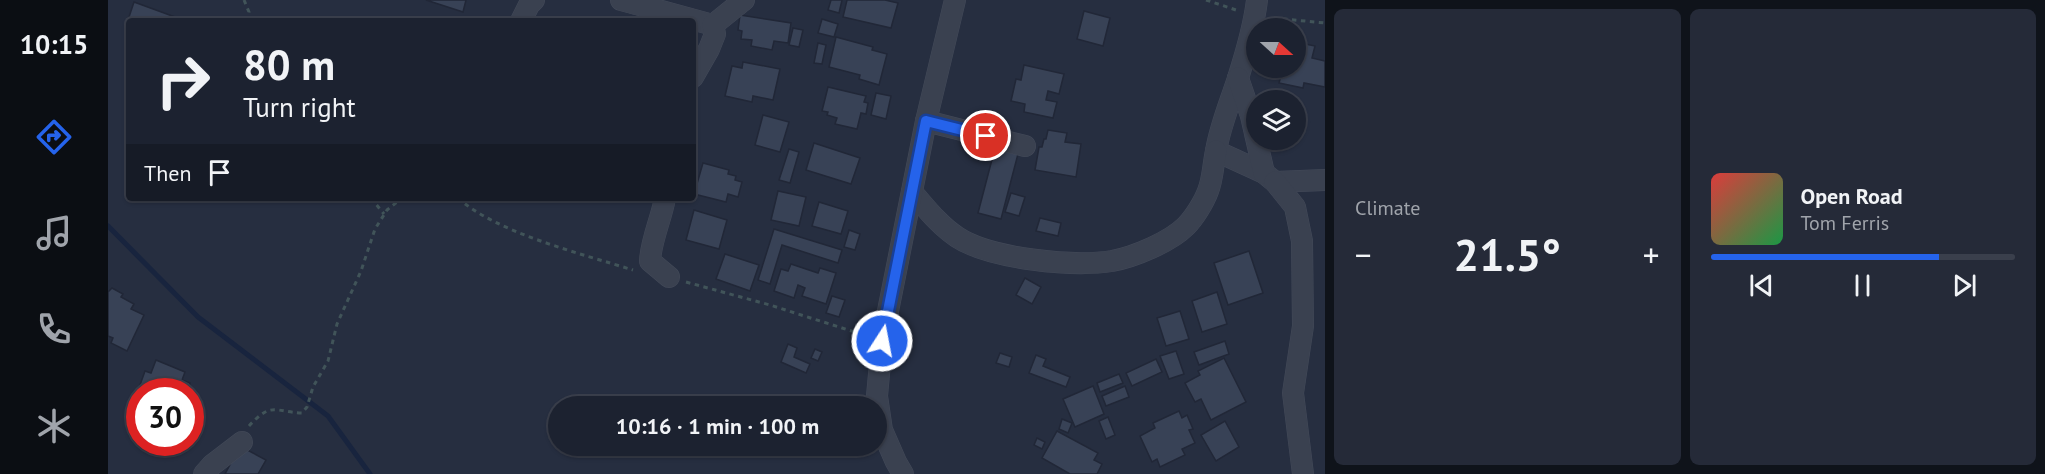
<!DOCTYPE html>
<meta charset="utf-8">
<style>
:root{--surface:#1c2230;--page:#252a38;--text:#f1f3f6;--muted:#a0a4ab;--line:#3a3f4c;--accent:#2563eb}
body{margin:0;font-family:"PT Sans",sans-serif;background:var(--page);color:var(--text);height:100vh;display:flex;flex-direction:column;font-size:22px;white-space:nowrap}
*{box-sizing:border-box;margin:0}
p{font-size:20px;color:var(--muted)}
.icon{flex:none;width:33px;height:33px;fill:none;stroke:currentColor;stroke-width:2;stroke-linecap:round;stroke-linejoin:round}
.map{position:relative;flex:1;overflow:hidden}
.sheet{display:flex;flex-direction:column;gap:9px;padding:9px;background:#0f131a;width:720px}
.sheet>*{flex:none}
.top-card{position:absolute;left:18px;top:18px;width:570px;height:183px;border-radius:6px;box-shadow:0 2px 4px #0004,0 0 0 2px var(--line);background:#1c2230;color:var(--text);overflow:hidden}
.needle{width:39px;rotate:111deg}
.buttons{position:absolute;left:1138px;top:18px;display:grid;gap:12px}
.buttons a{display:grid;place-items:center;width:60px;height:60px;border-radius:50%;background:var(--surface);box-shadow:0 2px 4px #0004,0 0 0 2px var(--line);font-size:30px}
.speed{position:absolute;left:18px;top:378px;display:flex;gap:12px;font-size:30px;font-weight:700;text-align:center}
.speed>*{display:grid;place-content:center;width:78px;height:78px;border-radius:50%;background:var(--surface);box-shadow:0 2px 4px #0004,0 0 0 2px var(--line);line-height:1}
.speed .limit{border:9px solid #d22;background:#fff;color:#111}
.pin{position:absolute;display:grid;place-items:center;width:51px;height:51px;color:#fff;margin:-26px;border:3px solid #fff;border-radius:50%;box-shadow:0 2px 6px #0007}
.me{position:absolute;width:66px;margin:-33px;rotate:11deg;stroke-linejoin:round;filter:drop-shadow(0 0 4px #0008)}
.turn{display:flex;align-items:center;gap:21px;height:126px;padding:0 18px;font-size:27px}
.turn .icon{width:78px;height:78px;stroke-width:2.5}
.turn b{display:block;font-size:42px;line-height:51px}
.then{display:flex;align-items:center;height:57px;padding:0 18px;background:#0003;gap:12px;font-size:22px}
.big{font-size:45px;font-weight:800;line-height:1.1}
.sheet .widget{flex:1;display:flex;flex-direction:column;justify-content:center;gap:9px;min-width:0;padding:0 21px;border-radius:9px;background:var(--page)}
.song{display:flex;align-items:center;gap:18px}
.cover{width:72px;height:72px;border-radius:9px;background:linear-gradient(135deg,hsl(0 70% 55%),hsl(140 70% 35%))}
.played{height:6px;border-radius:3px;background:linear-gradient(90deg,var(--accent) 75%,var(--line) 75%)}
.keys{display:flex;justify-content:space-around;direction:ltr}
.heat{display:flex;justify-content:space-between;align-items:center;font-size:33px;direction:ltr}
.sheet .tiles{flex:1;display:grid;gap:9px;grid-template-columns:repeat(2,1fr)}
.trip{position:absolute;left:440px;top:396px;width:339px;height:60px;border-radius:30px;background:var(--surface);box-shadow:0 2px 4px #0004,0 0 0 2px var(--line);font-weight:800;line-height:60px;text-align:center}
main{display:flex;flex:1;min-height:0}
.tab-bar{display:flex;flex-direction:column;width:108px;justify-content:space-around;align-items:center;background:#0b0e13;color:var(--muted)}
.tab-bar .icon{width:42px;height:42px}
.tab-bar .current{color:var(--accent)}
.tab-bar b{font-size:27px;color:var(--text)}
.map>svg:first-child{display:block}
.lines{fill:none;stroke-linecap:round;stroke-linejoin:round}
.stream{stroke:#18243e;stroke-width:5}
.building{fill:#384256;stroke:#212737;stroke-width:1.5}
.street-casing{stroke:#434a59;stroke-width:22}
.path{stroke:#415459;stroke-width:3;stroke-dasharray:4.5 4.5;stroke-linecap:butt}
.street{stroke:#3a4150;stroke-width:21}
.route-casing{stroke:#184099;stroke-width:15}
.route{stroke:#2563eb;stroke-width:10}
</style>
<main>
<nav class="tab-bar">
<b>10:15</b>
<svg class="icon current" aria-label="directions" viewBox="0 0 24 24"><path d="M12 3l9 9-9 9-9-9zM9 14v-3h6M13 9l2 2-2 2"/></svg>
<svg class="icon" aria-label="music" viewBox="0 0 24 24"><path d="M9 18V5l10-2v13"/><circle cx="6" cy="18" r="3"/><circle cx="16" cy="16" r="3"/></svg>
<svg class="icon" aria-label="phone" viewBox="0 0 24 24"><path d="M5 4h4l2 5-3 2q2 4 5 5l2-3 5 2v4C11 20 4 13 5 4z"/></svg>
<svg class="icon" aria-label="climate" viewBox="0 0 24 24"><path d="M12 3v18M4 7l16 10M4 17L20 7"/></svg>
</nav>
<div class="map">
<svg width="1217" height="474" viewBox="0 0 1217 474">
<rect width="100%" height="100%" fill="#262e40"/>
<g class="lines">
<path class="stream" d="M0,226L90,317L220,416L262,474"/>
</g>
<g class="building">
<path d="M318,0H358L355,12Z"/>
<path d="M723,0H734L731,13L720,10Z"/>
<path d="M739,0H777L790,3L783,28L735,17Z"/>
<path d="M26,2L78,21H21V30L17,29Z"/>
<path d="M976,11L1002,18L995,46L969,39Z"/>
<path d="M632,15L683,23L680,43L666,41L664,50L643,46L644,40L633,39L634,31L630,30Z"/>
<path d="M714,19L730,24L726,37L710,33Z"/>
<path d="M685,28L695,30L691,47L681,45Z"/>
<path d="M728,37L765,47L764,50L779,54L771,85L751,79L752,75L721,67Z"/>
<path d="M1188,42L1207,46L1204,58L1217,61V87L1196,83L1195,88L1171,83L1174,72L1153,68H1188Z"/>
<path d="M710,43L718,45L714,64L706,63Z"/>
<path d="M635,62L672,69L665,100L645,96L644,102L617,96L624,66L634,68Z"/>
<path d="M916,65L956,74L951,94L940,91L938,100L949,102L945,118L916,112L917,104L903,101L908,79L913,80Z"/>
<path d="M720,87L758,96L756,102L760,103L758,114L753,113L749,129L727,124L729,118L719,115L720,112L714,111Z"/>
<path d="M768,93L783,96L778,119L763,115Z"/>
<path d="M655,115L681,122L672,152L647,145Z"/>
<path d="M940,130L959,133L957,142L973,144L968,177L927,170L931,147H934L936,139H938Z"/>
<path d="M706,143L752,158L743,184L698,170Z"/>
<path d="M887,148L910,154L893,219L870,213Z"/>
<path d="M681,149L691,152L682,183L671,180Z"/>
<path d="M595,163L621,170L620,174L628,176L627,180L634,182L630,197L620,194L618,202L586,194Z"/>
<path d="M670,191L698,197L691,226L663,220Z"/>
<path d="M903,193L917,197L911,216L897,212Z"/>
<path d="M711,202L740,211L733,234L704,226Z"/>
<path d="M586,210L619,220L611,249L578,240Z"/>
<path d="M932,218L953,223L950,236L928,231Z"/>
<path d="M666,229L734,250L730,263L674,245L662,284L650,280Z"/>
<path d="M741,230L752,234L747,250L736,247Z"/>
<path d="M1141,251L1155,293L1120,305L1106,263Z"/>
<path d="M617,254L651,265L642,291L608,279Z"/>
<path d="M683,264L710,273L712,268L728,273L718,304L694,296L697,288L690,285L686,298L666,291L673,269L680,271Z"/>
<path d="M917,278L933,287L924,304L908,295Z"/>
<path d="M4,288L15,294L13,297L26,304L23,309L36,315L19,351L3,343L5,338L0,336V292Z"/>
<path d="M1109,292L1119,324L1094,332L1084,301Z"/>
<path d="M724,296L737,300L731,317L718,313Z"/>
<path d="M1072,311L1081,339L1058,346L1049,318Z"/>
<path d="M1117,341L1121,354L1091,365L1086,352Z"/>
<path d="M680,344L689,348L686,357L702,364L698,373L673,362Z"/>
<path d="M707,349L714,352L710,361L703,358Z"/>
<path d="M1068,351L1076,374L1061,379L1052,356Z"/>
<path d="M892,353L904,357L901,367L888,363Z"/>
<path d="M928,355L938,359L935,366L962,377L958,387L921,373Z"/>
<path d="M1116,358L1138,402L1103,420L1093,399L1087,402L1077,383L1092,375L1090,371Z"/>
<path d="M1048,359L1054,372L1024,386L1018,373Z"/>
<path d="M48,360L77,372L74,380L82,383L79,392H35L37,387L32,385L37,371L43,373Z"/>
<path d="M1011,374L1015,383L992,392L989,383Z"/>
<path d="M985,386L996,414L967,427L955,399Z"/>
<path d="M1017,386L1021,397L998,406L994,396Z"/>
<path d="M1071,411L1074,418L1079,415L1085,429L1081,430L1087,443L1074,449L1077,455L1052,467L1049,459L1044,462L1032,436L1047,428L1045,423Z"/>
<path d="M30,413L32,414V439L21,435Z"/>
<path d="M1000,417L1007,435L998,439L991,421Z"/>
<path d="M954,419L964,423L960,433L951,429Z"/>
<path d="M1117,421L1131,447L1108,461L1093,435Z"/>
<path d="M949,431L990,453L986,460L994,464L989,474H962L934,458Z"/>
<path d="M929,438L937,442L934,449L926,445Z"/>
<path d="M39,442H69L64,453Z"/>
<path d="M132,446L158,460L150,474H117Z"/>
</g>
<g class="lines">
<g class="street-casing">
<g id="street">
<path d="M513,0L605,25"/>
<path d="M1149,0C1146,26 1138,53 1130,78C1122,103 1112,126 1108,151L1156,173L1167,182L1217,180"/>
<path d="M413,21L421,5L426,0"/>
<path d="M585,77L601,49L607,34L605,25L636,0"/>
<path d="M1130,78L1143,116L1156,173"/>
<path d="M818,121L917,146"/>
<path d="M1167,182L1187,207L1194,241L1195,326L1185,393L1195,474"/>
<path d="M804,192C818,208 831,225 849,237C882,259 965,267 1004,261C1026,257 1062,242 1078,226C1086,218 1096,202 1100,191C1105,179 1105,164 1108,151"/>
<path d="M557,198C553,220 543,240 542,261L561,277"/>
<path d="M96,474L104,465L134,442"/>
<path d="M795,474L788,462L774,430L769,396L774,341L818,121L847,0"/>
</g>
</g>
<g class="path">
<path d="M136,0L141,12L140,21"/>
<path d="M1098,0L1128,10"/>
<path d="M1166,18L1217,23"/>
<path d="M263,198L276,214"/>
<path d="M350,198C389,233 474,254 525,270"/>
<path d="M578,282L662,305L756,335"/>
<path d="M141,426C164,401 166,412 194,413L199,407L205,387L220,361L229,324L253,271L267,229L279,210L294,198"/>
</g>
<use href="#street" class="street"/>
</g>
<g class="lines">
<g class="route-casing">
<path id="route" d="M774,341L818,121L878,136"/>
</g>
<use href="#route" class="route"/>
</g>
</svg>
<div class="buttons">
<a><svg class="needle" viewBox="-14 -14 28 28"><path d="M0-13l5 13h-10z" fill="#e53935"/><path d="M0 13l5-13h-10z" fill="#a0a4ab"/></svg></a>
<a><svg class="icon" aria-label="layers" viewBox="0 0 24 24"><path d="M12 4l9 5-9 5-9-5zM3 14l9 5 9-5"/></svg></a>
</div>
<div class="speed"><div class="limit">30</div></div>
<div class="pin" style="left:878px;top:136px;background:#d93025"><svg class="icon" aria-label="arrive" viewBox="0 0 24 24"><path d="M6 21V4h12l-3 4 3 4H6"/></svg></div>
<svg class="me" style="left:774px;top:341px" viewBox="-20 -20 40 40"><circle r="17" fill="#2563eb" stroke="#fff" stroke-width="3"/><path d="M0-11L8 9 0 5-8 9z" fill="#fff"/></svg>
<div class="trip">10:16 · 1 min · 100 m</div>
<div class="top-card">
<div class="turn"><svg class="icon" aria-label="right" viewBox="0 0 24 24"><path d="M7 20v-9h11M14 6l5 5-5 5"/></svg><div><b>80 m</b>Turn right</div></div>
<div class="then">Then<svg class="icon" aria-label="arrive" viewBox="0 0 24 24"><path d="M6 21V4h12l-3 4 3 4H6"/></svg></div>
</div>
</div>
<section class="sheet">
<div class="tiles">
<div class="widget"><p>Climate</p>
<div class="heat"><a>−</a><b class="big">21.5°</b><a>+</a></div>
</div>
<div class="widget">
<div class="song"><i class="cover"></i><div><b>Open Road</b><p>Tom Ferris</p></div></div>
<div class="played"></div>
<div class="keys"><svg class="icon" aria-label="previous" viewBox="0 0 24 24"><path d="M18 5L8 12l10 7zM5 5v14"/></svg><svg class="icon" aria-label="pause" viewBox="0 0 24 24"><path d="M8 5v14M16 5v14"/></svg><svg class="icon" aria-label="next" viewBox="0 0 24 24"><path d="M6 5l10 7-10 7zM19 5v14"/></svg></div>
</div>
</div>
</section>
</main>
